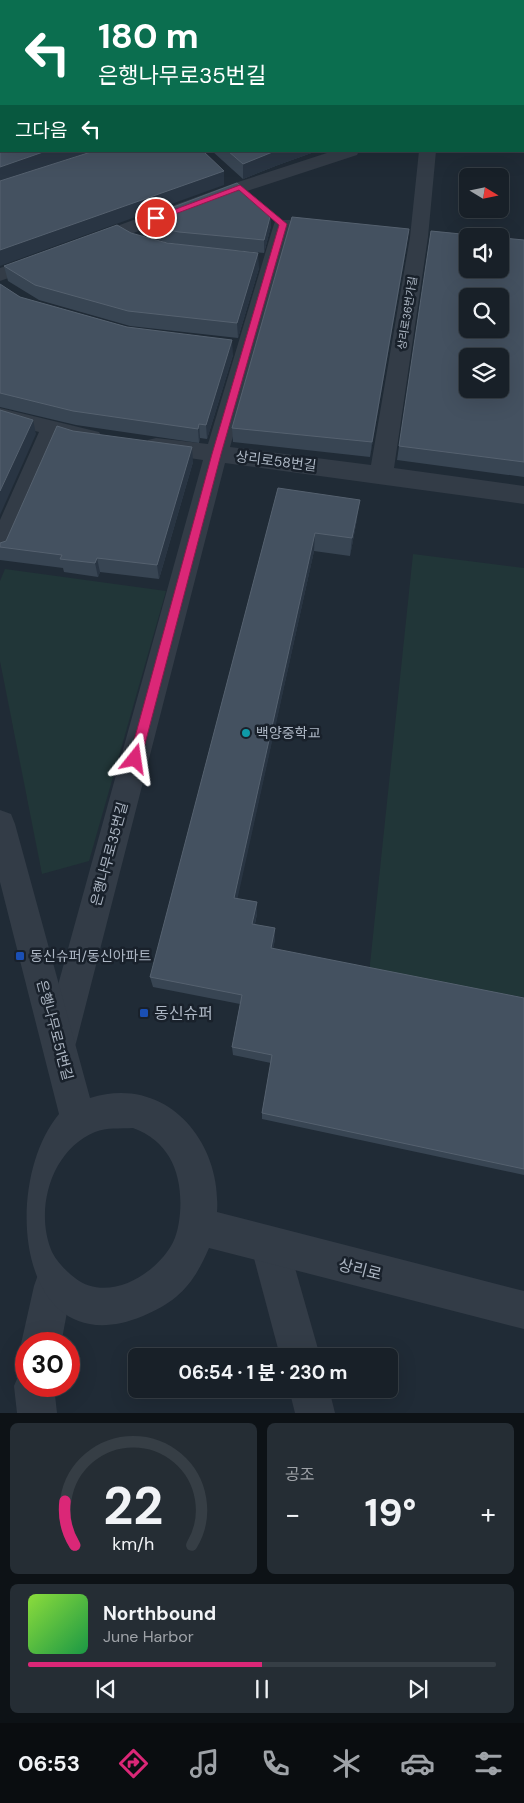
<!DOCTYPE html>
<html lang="ko">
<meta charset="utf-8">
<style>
:root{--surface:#182028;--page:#252d34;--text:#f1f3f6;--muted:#9fa3a8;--line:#363e45;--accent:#db2777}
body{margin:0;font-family:"DM Sans","Noto Sans KR",sans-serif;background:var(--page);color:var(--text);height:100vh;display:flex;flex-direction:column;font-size:19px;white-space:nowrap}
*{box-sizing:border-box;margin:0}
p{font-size:16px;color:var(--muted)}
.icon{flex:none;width:28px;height:28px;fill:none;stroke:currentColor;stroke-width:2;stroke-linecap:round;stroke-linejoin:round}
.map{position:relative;height:1413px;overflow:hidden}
.panel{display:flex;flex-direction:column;gap:10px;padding:10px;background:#0d1216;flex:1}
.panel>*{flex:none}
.banner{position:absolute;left:0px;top:0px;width:525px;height:152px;box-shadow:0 5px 20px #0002,0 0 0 1px var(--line);background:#0b6e4f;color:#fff;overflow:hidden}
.needle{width:32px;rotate:100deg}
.controls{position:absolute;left:459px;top:168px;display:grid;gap:10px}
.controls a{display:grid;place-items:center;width:50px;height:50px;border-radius:8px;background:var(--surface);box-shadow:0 5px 20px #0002,0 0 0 1px var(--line);font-size:25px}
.speed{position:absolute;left:15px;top:1332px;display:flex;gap:10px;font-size:25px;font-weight:700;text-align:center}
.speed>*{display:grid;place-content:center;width:65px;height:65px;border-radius:50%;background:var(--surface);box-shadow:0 5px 20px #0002,0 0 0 1px var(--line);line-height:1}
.speed .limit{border:8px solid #d22;background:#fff;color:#111}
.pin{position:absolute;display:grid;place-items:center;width:42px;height:42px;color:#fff;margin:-21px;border:2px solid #fff;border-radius:50%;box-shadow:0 1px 5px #0007}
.me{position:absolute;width:55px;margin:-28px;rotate:15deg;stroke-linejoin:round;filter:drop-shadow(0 0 4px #0008)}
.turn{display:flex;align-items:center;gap:18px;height:105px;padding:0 15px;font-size:22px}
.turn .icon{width:65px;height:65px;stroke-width:2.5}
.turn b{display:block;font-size:35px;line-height:42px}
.then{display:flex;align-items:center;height:48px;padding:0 15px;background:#0003;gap:10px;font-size:19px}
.big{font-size:38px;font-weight:700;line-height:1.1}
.panel .tile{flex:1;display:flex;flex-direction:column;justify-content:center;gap:8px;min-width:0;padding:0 18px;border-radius:8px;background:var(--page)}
.panel .dial{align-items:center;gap:0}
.dial svg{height:130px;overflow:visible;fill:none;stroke:var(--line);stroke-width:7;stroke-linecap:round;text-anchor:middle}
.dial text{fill:var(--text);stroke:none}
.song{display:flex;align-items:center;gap:15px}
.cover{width:60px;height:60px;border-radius:8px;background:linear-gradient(135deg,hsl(90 70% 55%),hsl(140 70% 35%))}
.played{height:5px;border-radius:2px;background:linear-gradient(90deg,var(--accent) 50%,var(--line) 50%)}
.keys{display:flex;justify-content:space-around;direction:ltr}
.heat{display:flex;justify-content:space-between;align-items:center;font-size:28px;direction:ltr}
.panel .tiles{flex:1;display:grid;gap:10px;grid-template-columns:1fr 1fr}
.tile:last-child{grid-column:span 2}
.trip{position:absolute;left:128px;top:1348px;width:270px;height:50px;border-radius:8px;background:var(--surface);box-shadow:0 5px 20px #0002,0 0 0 1px var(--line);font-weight:700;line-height:50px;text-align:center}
.tabs{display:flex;height:80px;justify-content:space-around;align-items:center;background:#0a0d10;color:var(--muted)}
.tabs .icon{width:35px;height:35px}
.tabs .current{color:var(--accent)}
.tabs b{font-size:22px;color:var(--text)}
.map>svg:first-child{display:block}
.green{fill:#213638}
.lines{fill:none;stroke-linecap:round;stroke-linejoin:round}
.minor{fill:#333c47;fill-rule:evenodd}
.tertiary{fill:#333c47;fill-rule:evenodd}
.wall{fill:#384553}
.shaded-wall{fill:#293543}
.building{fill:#445160;stroke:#55616f;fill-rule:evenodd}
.route{fill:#db2777;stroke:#8e194d}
.culture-dot{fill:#0f9aa8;stroke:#19212b;stroke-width:2}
.transit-dot{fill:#1a4fb4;stroke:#19212b;stroke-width:2}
.labels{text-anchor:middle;stroke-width:5;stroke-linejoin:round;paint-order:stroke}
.far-street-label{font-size:11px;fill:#adb7c4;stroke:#19212b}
.street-label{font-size:14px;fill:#adb7c4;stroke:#19212b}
.poi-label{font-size:14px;fill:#adb7c4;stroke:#19212b;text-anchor:start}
.near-poi-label{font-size:16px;fill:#adb7c4;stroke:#19212b;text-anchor:start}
.near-street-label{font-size:16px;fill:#adb7c4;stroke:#19212b}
</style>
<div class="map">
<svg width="524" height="1413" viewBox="0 0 524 1413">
<rect width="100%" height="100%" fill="#202b36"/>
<g class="green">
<path d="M0,0H411L1,1V77Z"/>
<path d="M413,554L524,568V997L369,974Z"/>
<path d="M5,569L166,591L89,861L42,874L0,661V581Z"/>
</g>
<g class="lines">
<g class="minor">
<rect x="0" y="80" width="1" height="10"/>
<path d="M333,151H359L357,155L247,191L98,246H84L82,242L84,238L235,183Z"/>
<path d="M419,151H436L428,237L394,468L524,486V504L225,463L76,1043L71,1055L59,1060L47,1055L42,1043L203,460L148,452L145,446L148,440L156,438L208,444L274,224L276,220H290L292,224L230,447L371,465L410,237Z"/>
<path d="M41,254L48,256L51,260L48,264L0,281V268Z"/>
<path d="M0,408L99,432L102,437L99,442L91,445L60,437L12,547L9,554L0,556V520L39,432L0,422Z"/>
<path d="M270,1228L283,1234L289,1247L320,1356H280L251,1247L257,1234Z"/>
<path d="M53,1267L67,1272L72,1286L61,1344H26V1356L21,1344L34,1286L39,1272Z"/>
<path d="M26,1369V1386H54L57,1413H17L14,1386L20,1372Z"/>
<path d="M289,1389H329L335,1413H295Z"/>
</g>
<path class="tertiary" d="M0,810L11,814L15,824L90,1098C165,1074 222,1140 217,1212L524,1291V1329L209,1248C194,1283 179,1301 143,1316C18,1368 0,1185 59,1114L0,882ZM133,1128C170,1141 183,1175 180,1213C179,1224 177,1236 171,1246C153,1276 107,1303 75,1278C66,1271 57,1262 52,1252C34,1210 51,1150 95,1132C107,1127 120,1129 133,1128Z"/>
</g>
<g class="wall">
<path d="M212,151H317L278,165L243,179Z"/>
<path d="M139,220L271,226L264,253L234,250L259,268L238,338L130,326L39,300L8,281L4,266L167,243L177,244L164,242L141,232Z"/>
<path d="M431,231L524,240V477L397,460Z"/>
<path d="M407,244L370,457L233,442L232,428Z"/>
<path d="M0,284L20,297L127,327L233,355L207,439L200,438L199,443L76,425L0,407Z"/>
<path d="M73,431L193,462L159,579L100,572L98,577L64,572L63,568L0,560V543L6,541Z"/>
<path d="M278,488L357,519L350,556L314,551L237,898L257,914L255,924L275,939L273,949L524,998V1175L262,1119V1113L271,1063L233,1055L232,1047L240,1004L153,987L150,977Z"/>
</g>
<g class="shaded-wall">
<path d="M46,151H92L0,182V167Z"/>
<path d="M275,151H317L278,165L243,179V164Z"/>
<path d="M224,171V185L0,266V250Z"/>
<path d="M271,213V226L264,253V240Z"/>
<path d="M409,229L407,244L370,457L372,442Z"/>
<path d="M258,253L259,268L238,338L237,323Z"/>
<path d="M232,340L233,355L207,439L206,425Z"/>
<path d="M33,420L36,434L0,515V491Z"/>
<path d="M199,424L200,438L199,443L198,429Z"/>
<path d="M192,447L193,462L159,579L157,565Z"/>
<path d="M360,500L357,519L350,556L352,538Z"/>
<path d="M315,533L314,551L235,910L234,898Z"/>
<path d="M97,558L100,572L98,577L95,563Z"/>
<path d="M257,902V914L252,935V924Z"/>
<path d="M275,928V939L271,959V948Z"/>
</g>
<g class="building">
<path d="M405,0H429L432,1H400Z"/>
<path d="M1,110V151H46L0,167V111Z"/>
<path d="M94,151H203L224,171L0,250V181Z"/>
<path d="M228,151H275L243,164Z"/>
<path d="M237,183L271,213L264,240L179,232L163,229L139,220Z"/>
<path d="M292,217L409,229L372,442L232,428Z"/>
<path d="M117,225L131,233L167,243L258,253L237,323L128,311L35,285L4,266Z"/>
<path d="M473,229L502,234L503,238L524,240V462L399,446L431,231L471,235ZM468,236H500V269H468ZM468,296H500V329H468ZM468,356H500V389H468Z"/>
<path d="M0,284L20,297L127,327L232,340L206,425L199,424L198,429L73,411L0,393Z"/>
<path d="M0,410L33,420L0,491Z"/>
<path d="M57,426L73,431L192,447L157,565L97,558L95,563L60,559L62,555L0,547V543L6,541Z"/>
<path d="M278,488L360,500L352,538L315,533L234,898L257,902L252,924L275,928L271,948L524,998V1169L262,1113L272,1055L232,1047L242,995L150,977Z"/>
</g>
<path class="route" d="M240,185L287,224L221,454L141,759L135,764L129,759L212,454L279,225L239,190L159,220L152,218Z"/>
<circle class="culture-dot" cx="246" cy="733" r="5"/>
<g class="transit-dot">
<rect x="15" y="951" width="10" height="10" rx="2.5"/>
<rect x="139" y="1008" width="10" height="10" rx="2.5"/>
</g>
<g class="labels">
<g class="far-street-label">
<text transform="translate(407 313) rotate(-81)" y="4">상리로36번가길</text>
</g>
<g class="street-label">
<text transform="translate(276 461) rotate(7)" y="5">상리로58번길</text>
<text transform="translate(109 854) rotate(-75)" y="5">은행나무로35번길</text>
<text transform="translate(55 1030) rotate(75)" y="5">은행나무로51번길</text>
</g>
<g class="poi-label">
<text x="256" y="738">백양중학교</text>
<text x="30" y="961">동신슈퍼/동신아파트</text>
</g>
<g class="near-poi-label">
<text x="154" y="1019">동신슈퍼</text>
</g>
<g class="near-street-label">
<text transform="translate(360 1269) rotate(14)" y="6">상리로</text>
</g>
</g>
</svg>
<div class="controls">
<a><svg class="needle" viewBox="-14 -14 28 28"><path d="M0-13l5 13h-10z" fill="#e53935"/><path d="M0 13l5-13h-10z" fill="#9fa3a8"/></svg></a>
<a><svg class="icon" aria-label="sound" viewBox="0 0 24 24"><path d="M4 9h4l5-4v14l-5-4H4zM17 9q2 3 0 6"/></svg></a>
<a><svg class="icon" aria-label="search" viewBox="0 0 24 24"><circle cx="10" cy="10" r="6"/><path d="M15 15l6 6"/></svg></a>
<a><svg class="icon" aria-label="layers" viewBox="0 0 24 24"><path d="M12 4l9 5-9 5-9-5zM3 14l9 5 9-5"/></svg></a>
</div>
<div class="speed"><div class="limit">30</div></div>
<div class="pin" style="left:156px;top:218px;background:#d93025"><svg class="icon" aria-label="arrive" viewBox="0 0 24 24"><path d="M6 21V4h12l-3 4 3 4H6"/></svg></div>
<svg class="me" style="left:135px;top:759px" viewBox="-20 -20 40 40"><path d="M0-17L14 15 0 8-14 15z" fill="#db2777" stroke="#fff" stroke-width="4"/></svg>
<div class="trip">06:54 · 1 분 · 230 m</div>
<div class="banner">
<div class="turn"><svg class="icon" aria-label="left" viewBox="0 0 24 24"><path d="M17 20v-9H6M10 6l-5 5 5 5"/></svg><div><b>180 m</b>은행나무로35번길</div></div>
<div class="then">그다음<svg class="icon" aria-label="left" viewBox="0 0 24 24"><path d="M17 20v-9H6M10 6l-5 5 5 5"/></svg></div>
</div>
</div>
<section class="panel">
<div class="tiles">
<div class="tile dial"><svg viewBox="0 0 100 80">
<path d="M14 69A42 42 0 1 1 86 69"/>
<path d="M14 69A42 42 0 0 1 8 42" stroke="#db2777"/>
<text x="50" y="56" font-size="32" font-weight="700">22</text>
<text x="50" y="72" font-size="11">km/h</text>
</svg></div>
<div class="tile"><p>공조</p>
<div class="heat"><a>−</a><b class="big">19°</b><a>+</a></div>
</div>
<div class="tile">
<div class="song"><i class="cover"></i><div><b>Northbound</b><p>June Harbor</p></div></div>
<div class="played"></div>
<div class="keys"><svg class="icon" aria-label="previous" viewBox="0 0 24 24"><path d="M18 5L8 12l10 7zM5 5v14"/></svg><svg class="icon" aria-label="pause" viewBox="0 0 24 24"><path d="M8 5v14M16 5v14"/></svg><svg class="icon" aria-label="next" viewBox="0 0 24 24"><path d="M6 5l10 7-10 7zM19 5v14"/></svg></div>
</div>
</div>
</section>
<nav class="tabs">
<b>06:53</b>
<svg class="icon current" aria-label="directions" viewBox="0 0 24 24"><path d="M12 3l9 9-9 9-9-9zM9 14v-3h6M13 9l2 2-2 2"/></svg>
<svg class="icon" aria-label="music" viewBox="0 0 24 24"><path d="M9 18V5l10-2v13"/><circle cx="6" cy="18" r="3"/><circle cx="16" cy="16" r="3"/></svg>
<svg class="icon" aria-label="phone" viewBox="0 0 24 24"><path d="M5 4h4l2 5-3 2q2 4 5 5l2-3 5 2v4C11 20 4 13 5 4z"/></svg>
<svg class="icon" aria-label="climate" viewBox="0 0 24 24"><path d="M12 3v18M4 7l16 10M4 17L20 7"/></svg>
<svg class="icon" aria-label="car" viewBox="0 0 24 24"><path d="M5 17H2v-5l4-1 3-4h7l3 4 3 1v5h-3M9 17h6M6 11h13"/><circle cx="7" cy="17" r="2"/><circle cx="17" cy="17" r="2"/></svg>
<svg class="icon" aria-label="filters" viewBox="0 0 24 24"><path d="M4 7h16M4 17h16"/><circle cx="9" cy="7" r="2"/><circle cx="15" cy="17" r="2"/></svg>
</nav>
